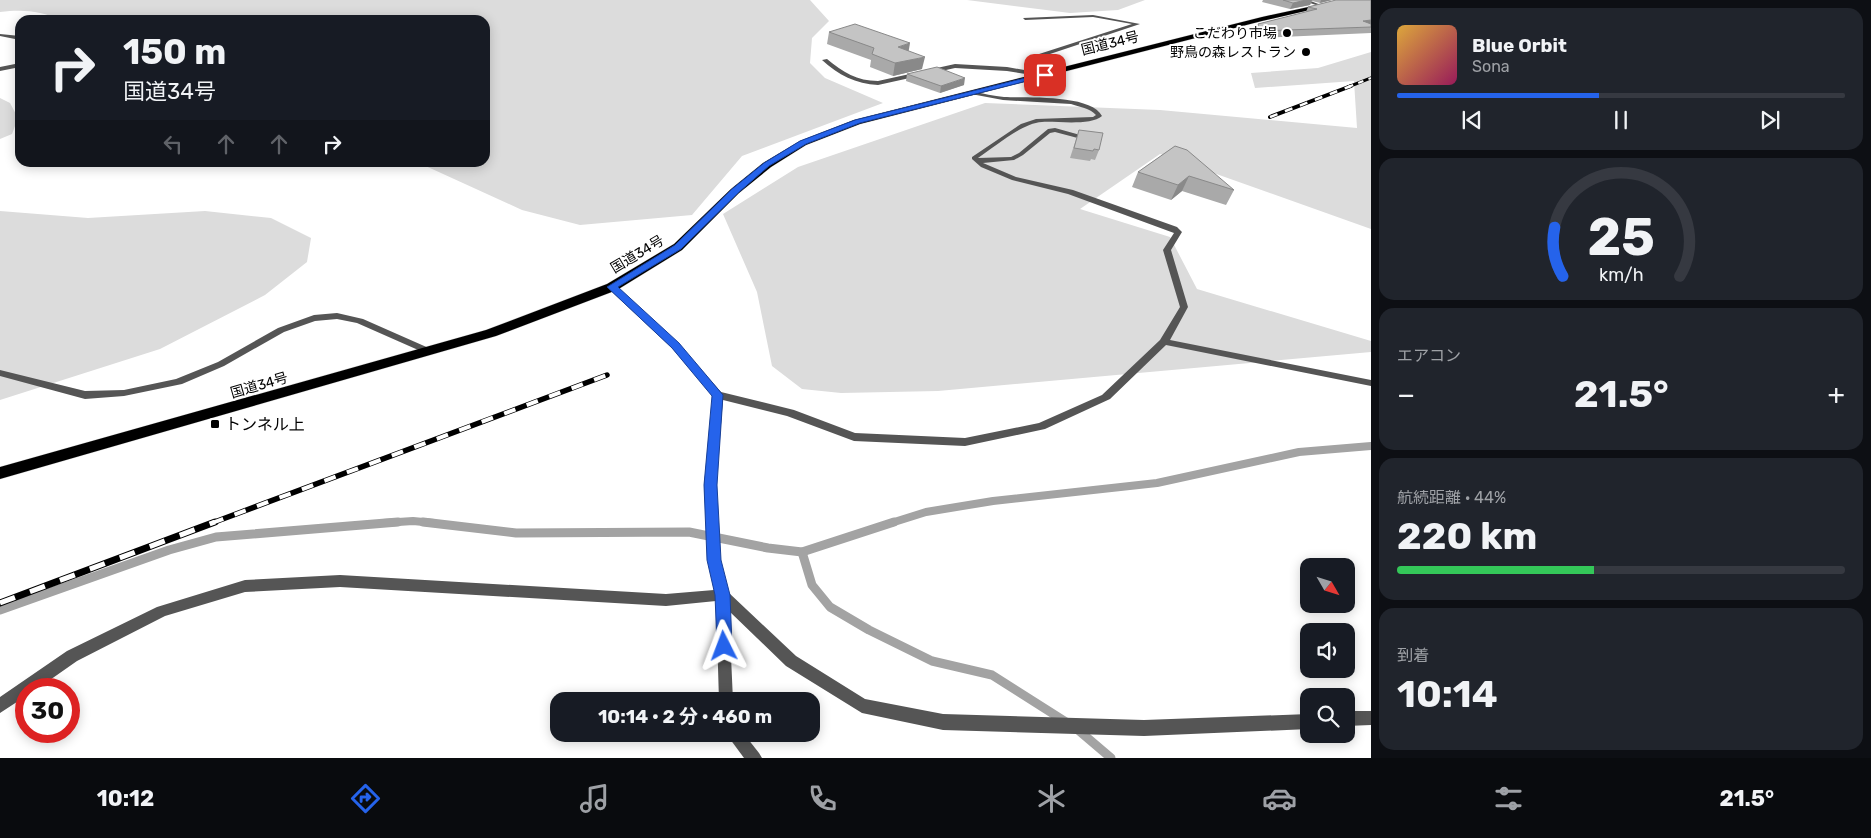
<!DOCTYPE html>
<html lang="ja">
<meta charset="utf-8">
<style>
:root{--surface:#171b24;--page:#20242c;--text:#f1f3f6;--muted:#9ea1a6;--line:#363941;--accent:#2563eb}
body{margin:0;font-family:Rubik,"Noto Sans JP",sans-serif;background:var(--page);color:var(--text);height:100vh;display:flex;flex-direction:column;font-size:19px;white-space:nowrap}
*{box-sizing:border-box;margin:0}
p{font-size:16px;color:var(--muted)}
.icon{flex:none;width:28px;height:28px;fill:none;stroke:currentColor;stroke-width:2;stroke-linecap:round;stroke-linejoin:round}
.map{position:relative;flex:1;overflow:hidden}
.panel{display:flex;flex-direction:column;gap:8px;padding:8px;background:#0d0f14;width:500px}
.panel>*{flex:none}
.banner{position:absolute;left:15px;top:15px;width:475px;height:152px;border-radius:15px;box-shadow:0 2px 12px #0003;background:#171b24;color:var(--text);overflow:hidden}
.needle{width:32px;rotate:129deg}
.fabs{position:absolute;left:1300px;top:558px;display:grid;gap:10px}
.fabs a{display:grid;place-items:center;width:55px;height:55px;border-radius:10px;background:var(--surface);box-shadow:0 2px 12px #0003;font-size:25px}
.speed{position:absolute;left:15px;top:678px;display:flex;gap:10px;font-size:25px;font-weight:700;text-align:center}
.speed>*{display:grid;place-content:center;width:65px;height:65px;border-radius:50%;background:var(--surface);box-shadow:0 2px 12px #0003;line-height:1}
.speed .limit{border:8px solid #d22;background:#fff;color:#111}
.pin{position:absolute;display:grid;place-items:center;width:42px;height:42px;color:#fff;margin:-21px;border-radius:10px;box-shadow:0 2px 8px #0006}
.me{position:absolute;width:55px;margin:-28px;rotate:357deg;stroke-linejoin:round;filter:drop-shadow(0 0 4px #0008)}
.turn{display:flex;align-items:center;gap:18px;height:105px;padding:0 25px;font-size:22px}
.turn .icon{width:65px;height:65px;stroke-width:2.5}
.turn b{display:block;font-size:35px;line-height:42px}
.lanes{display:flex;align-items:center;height:48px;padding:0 25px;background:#0003;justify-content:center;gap:25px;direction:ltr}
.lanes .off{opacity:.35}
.big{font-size:38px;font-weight:700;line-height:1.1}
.panel .card{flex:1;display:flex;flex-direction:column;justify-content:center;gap:8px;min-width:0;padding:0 18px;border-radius:15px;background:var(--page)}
.panel .dial{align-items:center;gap:0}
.dial svg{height:130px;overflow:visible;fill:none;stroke:var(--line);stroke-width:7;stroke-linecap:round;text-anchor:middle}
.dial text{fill:var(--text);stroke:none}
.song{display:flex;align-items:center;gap:15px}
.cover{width:60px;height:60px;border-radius:8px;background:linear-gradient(135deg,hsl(40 70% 55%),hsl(330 70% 35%))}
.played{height:5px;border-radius:2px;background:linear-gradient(90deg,var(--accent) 45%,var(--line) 45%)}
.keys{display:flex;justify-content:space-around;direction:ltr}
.heat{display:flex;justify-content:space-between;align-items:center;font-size:28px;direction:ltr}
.charge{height:8px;border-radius:4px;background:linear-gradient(90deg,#34c759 44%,var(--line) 0)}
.trip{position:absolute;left:550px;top:692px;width:270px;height:50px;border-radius:15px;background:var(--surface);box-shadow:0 2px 12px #0003;font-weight:700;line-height:50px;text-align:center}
.tab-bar{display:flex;height:80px;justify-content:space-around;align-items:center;background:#090b0e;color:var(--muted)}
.tab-bar .icon{width:35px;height:35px}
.tab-bar .current{color:var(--accent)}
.tab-bar b{font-size:22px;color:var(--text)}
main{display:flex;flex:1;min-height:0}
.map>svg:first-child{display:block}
.green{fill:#dcdcdc}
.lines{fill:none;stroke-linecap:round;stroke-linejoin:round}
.stream-far1{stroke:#a3a3a3;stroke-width:8}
.stream{stroke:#a3a3a3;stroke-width:9}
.highway-casing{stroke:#dbdbdb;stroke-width:1}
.street{fill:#555;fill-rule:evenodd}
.highway{fill:#000;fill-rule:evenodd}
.rail-far3-casing{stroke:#000;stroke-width:3}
.rail-far2-casing{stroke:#000;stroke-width:4}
.rail-far1-casing{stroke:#000;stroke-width:5.5}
.rail-casing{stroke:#000;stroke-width:7}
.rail-far3{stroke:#fff;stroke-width:2;stroke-dasharray:5.5;stroke-linecap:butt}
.rail-far2{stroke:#fff;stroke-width:2.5;stroke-dasharray:8;stroke-linecap:butt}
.rail-far1{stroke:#fff;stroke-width:4;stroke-dasharray:12;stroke-linecap:butt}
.rail{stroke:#fff;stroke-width:5;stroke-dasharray:16;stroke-linecap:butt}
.wall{fill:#a9a9a9}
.shaded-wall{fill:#898989}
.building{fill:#c4c4c4;stroke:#898989}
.route{fill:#2563eb;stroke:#184099}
.poi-dot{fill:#000;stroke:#fff;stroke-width:2}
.labels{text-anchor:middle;stroke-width:4;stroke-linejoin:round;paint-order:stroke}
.far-poi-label{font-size:14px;fill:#000;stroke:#fff;text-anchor:end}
.far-street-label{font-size:14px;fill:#000;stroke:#fff}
.poi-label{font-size:16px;fill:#000;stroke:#fff;text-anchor:start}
</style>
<main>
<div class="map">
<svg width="1371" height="758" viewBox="0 0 1371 758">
<rect width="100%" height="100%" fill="#fff"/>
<g class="green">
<path d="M0,0H810L829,21L812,38L810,63L825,78L883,103L742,156L692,215L580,225L522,210L419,163L485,162V20H62C40,11 24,9 0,12Z"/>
<path d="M967,0H1145L1118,10L1070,13Z"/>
<path d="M1371,52V229L1160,154L1080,209L1170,237L1197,289L1371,341V352L938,391L841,393L802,389L772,366L757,292L723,214L798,167L985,103L1160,110L1357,128L1354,81L1255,88L1251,73L1318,68Z"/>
<path d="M0,98L10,103L18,118L12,134L0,139Z"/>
<path d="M0,211L88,218L205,211L271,218L311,238L307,262L265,295L160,349L0,400Z"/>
</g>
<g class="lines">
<g class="stream-far1">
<path d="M383,523L413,521L434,523"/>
<path d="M891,523L926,512L993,501L1157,483L1299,452L1371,446"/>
</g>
<g class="stream">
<path d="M423,522L516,533L689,532L768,548L802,552L894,522"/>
<path d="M802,552L812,585L830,607L869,630L932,661L992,675L1066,722"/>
<path d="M0,610L169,550L216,537L398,522"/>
<path d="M1077,729L1111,758"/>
</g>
<g class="highway-casing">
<path id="highway" d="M1341,0H1353L1262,21L860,124L806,145L771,167L739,193L682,250L617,290L496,336L0,479V467L486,330L607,284L674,244L731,189L763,163L800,141L854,120L1262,17Z"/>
</g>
<g class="street">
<path d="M1301,0H1308L1321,5L1319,6Z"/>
<path d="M1093,15L1140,24L1041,57L1048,75L1045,77L1007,71L955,68L878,85C856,84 838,75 822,60L827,59C843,72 857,81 878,81L955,64L1007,67L1041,73L1036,55L1132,24L1093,17L1025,20L1023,18Z"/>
<path d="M0,34L20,36V40L0,36Z"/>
<path d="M20,63V67L0,71V67Z"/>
<path d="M973,91C983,94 994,96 1004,97C1026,98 1091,94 1102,116C1091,126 1057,121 1042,122C1022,123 995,147 978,158L1011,157L1019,153L1048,129L1055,128L1091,138V140L1089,141L1055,132L1050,133L1023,155L1014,160L983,163L1016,177L1073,190L1177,227L1182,232L1171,250L1188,307L1170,340L1371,380V386L1166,345L1110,399L1045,429L965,446L854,441L787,416L723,400L716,485L720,560L728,592L796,656L865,699L943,714L1144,720L1309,714V729L1144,736L943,730L862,713L786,666L729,611L733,701H719L716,601L666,606L340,587L245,592L165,616L77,661L37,689H26V696L0,713V697L67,651L157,607L245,580L340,575L666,594L714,590L708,560L704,485L713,396L672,348L609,289L608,287L609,285H615L678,344L721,392L794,410L855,433L965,438L1039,423L1102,395L1160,340L1180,307L1163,250L1174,233L1068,194L1012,180L981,167L972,159V157L1021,124L1036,119L1093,117L1096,115C1090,108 1079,107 1071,104L1003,100L971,94V92Z"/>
<path d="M337,313L363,319L431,349L433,351L431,353H425L357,323L337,319L315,321L284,332L224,366L182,384L124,396L85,399L0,376V370L85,391L124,390L176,379L218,362L278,328L314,315Z"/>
<path d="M1346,711H1371V725L1346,726Z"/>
<path d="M728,734H744L759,753L762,758H744L730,739Z"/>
</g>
<use href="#highway" class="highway"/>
<g class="rail-far3-casing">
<path id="rail-far3" d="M1348,87L1371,78"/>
</g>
<g class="rail-far2-casing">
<path id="rail-far2" d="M1270,117L1351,86"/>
</g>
<g class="rail-far1-casing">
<path id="rail-far1" d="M212,523L607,375"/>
</g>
<g class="rail-casing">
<path id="rail" d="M0,603L215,522"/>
</g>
<use href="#rail-far3" class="rail-far3"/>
<use href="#rail-far2" class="rail-far2"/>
<use href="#rail-far1" class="rail-far1"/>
<use href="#rail" class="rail"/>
</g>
<g class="wall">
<path d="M1263,0H1332L1320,3L1312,1L1310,5L1290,9L1262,2Z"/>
<path d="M1371,0V33L1256,38L1255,30L1258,24L1306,12L1308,7Z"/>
<path d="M829,32L908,51L922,69L893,76L870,67L871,60L827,44Z"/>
<path d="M907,74L964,85L940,93L906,81Z"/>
<path d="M1079,130L1099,150L1095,160L1091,159L1090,161L1070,158Z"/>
<path d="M1175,146L1234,190L1226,205L1182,191L1171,200L1132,187L1138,172Z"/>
</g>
<g class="shaded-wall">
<path d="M1306,0H1312L1310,5L1290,9L1293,3Z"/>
<path d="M1321,0H1332L1320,3Z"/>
<path d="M1371,20V26L1363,21Z"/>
<path d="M910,43L908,55L898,47Z"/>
<path d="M925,57L922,69L893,76L895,63Z"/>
<path d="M965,78L964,85L940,93L941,86Z"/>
<path d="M1189,176L1182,191L1171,200L1178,185Z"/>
</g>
<g class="building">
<path d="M1283,0H1306L1293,3Z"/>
<path d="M1336,0H1371V20L1363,21L1371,24V27L1259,31L1258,24L1317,9L1308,7Z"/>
<path d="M855,24L910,43L898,47L925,57L895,63L872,54L874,48L829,32Z"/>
<path d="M937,67L965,78L941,86L907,74Z"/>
<path d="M1079,130L1103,133L1099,150L1094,149L1093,151L1074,148Z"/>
<path d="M1175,146L1187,150L1234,190L1189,176L1178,185L1138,172Z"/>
</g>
<path class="route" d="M1045,73L1047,76L860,123L806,144L769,166L738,193L681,249L618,287L679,343L723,395L717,485L721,560L730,595L732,646L730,651L724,653L719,651L717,646L715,595L707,560L704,485L712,396L672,348L607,287L675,245L732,189L764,163L800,141L855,120Z"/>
<g class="poi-dot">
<circle cx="1287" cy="33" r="5"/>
<circle cx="1306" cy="52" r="5"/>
<rect x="210" y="419" width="10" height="10" rx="2.5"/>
</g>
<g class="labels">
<g class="far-poi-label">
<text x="1277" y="38">こだわり市場</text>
<text x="1296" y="57">野鳥の森レストラン</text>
</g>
<g class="far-street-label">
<text transform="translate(1110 43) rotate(-14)" y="5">国道34号</text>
<text transform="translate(637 254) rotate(-31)" y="5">国道34号</text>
<text transform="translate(259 385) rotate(-16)" y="5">国道34号</text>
</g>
<g class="poi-label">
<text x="225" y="430">トンネル上</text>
</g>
</g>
</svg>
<div class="fabs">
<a><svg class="needle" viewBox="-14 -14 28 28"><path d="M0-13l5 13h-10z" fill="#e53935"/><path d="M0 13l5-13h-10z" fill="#9ea1a6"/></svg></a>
<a><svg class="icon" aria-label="sound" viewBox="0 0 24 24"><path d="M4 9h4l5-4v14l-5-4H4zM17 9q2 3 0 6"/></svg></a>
<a><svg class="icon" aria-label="search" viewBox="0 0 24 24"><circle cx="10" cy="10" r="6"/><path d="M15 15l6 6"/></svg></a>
</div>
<div class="speed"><div class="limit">30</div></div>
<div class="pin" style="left:1045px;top:75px;background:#d93025"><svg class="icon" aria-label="arrive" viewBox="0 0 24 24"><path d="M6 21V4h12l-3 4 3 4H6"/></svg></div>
<svg class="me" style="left:724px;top:646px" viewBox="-20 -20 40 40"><path d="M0-17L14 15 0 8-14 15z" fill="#2563eb" stroke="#fff" stroke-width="4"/></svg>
<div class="trip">10:14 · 2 分 · 460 m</div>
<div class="banner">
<div class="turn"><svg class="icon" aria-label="right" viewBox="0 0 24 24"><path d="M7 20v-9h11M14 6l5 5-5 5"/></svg><div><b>150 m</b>国道34号</div></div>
<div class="lanes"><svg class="icon off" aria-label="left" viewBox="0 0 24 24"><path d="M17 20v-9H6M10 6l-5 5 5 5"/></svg><svg class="icon off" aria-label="ahead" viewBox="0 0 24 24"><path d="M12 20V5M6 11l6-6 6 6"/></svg><svg class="icon off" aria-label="ahead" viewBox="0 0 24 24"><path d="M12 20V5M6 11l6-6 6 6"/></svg><svg class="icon" aria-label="right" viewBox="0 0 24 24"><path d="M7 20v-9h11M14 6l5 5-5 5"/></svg></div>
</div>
</div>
<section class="panel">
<div class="card">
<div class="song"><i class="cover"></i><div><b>Blue Orbit</b><p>Sona</p></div></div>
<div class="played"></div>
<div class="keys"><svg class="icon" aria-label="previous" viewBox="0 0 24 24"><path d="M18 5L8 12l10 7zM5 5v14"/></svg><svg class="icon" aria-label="pause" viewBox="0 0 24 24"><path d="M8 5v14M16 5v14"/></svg><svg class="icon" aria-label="next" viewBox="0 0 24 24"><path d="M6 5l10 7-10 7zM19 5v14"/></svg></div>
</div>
<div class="card dial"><svg viewBox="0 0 100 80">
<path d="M14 69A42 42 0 1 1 86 69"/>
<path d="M14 69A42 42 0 0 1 9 39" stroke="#2563eb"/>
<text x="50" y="56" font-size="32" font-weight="700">25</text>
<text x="50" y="72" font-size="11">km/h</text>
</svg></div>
<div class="card"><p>エアコン</p>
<div class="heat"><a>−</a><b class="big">21.5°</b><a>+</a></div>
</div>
<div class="card"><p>航続距離 · 44%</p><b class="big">220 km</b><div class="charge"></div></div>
<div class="card"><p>到着</p><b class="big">10:14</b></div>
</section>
</main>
<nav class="tab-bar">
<b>10:12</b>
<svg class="icon current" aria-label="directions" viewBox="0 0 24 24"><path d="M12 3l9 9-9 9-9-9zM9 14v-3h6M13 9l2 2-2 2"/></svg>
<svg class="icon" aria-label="music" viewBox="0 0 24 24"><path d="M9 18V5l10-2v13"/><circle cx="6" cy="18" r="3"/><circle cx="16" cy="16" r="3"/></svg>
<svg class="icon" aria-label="phone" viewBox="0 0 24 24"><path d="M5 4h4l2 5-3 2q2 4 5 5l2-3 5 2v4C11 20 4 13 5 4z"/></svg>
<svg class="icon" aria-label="climate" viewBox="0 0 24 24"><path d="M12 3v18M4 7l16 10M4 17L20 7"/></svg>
<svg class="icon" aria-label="car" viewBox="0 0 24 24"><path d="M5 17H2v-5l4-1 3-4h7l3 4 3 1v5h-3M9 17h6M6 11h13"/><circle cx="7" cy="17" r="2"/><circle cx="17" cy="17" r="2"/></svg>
<svg class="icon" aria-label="filters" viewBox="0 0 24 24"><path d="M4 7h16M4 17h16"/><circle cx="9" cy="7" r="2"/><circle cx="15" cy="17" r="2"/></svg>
<b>21.5°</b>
</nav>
